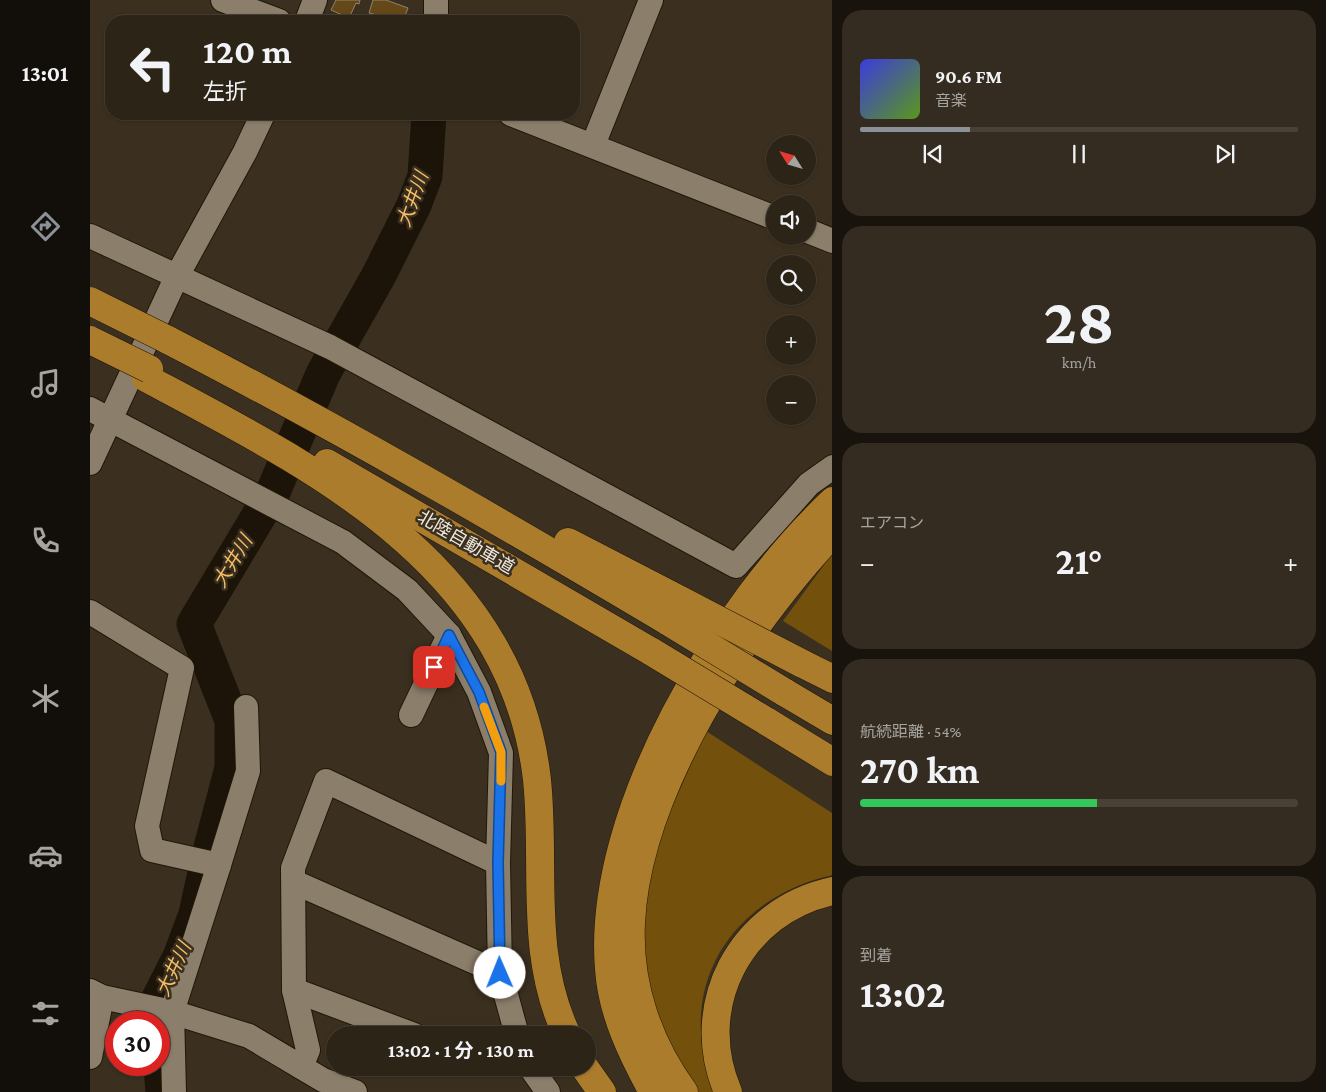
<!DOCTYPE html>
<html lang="ja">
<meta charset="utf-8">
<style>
:root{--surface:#2c2417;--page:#342c20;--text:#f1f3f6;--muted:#a6a4a1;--line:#484136;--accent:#8c9099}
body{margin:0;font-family:"Crimson Pro","Noto Sans JP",serif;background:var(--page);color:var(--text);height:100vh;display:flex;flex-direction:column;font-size:19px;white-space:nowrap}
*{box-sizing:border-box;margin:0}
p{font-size:16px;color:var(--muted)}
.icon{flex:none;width:28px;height:28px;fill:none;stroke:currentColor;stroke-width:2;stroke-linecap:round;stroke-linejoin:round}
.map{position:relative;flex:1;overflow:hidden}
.drawer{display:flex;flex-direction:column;gap:10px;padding:10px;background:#18140d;width:494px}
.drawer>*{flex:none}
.banner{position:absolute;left:15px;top:15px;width:475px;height:105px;border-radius:20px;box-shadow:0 1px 4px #0004,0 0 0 1px var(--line);background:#2c2417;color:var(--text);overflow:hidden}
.needle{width:32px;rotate:307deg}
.tools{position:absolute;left:676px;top:135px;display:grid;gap:10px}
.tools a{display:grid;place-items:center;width:50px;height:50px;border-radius:50%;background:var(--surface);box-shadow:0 1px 4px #0004,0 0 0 1px var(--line);font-size:25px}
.speed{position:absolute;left:15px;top:1011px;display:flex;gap:10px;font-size:25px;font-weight:700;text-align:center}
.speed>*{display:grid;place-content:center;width:65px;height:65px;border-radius:50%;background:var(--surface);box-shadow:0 1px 4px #0004,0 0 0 1px var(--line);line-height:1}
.speed .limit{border:8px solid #d22;background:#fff;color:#111}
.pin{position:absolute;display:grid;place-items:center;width:42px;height:42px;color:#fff;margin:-21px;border-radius:10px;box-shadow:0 2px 8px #0006}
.me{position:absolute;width:55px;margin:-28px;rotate:359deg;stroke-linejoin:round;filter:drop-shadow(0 0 4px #0008)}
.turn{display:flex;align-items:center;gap:18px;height:105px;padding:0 15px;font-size:22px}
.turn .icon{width:65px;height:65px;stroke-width:2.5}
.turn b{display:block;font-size:35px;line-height:42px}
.big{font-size:38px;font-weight:700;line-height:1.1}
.drawer .tile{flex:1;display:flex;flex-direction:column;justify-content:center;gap:8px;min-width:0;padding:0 18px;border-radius:20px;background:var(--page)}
.drawer .dial{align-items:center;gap:0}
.dial b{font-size:65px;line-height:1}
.song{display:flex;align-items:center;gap:15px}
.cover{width:60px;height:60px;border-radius:8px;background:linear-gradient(135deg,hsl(240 70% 55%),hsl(90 70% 35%))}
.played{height:5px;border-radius:2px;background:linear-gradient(90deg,var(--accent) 25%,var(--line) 25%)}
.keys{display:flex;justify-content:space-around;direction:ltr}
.heat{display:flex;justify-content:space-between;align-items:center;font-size:28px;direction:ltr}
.charge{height:8px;border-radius:4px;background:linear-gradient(90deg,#34c759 54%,var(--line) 0)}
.trip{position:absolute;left:236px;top:1026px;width:270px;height:50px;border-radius:25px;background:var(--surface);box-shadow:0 1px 4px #0004,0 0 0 1px var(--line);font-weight:700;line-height:50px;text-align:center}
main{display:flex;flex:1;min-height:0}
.dock{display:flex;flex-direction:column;width:90px;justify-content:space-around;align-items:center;background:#120e09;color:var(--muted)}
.dock .icon{width:35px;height:35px}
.dock .current{color:var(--accent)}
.dock b{font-size:22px;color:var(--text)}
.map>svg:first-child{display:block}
.green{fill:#73500c}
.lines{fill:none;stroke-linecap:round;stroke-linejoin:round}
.river{stroke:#1c1409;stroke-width:35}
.building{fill:#654818;stroke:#908370}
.street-casing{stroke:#221707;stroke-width:26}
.highway-casing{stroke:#221707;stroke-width:29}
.street{stroke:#8b7e6b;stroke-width:24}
.highway{stroke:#ab7c2c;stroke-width:28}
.highway-bridge-casing{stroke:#221707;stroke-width:29;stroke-linecap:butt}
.highway-bridge{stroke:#ab7c2c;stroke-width:28}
.route-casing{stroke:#114b97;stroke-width:12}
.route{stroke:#1a73e8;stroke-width:9}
.slow{stroke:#f59e0b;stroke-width:9}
.labels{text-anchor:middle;stroke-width:5;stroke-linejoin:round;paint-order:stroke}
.street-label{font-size:18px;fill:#efe8dd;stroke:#3b301f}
.water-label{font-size:19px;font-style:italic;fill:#f5bd65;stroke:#3b301f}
</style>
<main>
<nav class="dock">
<b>13:01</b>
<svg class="icon current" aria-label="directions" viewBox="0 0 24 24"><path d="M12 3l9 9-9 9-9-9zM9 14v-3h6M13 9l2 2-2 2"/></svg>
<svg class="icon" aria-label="music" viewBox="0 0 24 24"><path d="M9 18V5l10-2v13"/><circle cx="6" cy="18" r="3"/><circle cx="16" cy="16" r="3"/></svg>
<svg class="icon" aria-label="phone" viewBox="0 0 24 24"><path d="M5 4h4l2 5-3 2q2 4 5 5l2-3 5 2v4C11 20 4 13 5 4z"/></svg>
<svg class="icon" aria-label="climate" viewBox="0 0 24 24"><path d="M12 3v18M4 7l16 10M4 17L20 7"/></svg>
<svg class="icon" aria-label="car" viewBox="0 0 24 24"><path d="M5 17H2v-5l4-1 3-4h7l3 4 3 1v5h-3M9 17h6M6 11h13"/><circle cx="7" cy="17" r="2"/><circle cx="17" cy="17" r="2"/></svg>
<svg class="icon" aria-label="filters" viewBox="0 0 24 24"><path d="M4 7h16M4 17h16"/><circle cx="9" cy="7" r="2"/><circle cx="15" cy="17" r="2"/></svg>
</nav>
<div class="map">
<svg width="743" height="1092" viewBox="0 0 743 1092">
<rect width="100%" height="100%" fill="#3b301f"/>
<g class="green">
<path d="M742,554V651L693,621Z"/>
<path d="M616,731L742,813L743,875C666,891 606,952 611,1033C612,1053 615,1074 624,1092H605L560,1006L553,948L557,889L573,827Z"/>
</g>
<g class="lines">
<g class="river">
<path d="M65,1022L63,1010L90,957L106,914L118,859L142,768V720L104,624L183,492L233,374L289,275L324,205L335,176L339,114"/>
<path d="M69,1043L73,1092"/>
</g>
</g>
<g class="building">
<path d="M246,0H270L269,4L266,3L259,18L241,10Z"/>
<path d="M283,0H296L318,8L313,21H284L287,15L279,13Z"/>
</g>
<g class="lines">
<g class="street-casing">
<g id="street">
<path d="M133,0L189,21"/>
<path d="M346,0V21"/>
<path d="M217,21L225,0"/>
<path d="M421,114L685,218"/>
<path d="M503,145L561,0"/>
<path d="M718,231L743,241"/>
<path d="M0,236L240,347L646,566L719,484L743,467"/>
<path d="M0,409L253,542L317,590L359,635L389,692L411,753L408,863L410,973L427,1035"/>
<path d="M0,463L87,276L155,152L173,114"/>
<path d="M0,612L92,668L57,826L62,850L129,865L82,1012L159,1036L233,1080L265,1092"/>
<path d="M321,715L359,635"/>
<path d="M129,865L158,771L156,707"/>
<path d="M204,882L410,973"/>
<path d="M204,990L218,1050L211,1067"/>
<path d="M0,991L12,997L82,1012L84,1092"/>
<path d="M324,1035L204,990L203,868L236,781L408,863"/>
<path d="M0,1057L12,997"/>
<path d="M441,1068L458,1092"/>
</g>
</g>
<g class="highway-casing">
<g id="highway">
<path d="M76,339C247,427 414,524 579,622"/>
<path d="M56,378C225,468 423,565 447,780C456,866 438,953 477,1035"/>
<path d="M237,463L562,652"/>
<path d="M478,542L592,601"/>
<path d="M711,663L743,679"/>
<path d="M694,692L743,721"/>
<path d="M676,721L743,762"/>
<path d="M495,1068L512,1092"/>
<path d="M563,1092C542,1054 522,1013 519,969C506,812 632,606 743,501"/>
<path d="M594,1092C558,1043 538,984 541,923C547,791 654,627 743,533"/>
<path d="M638,1092C601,1006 650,911 743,891"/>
</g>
</g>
<use href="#street" class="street"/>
<use href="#highway" class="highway"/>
<g class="highway-bridge-casing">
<g id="highway-bridge">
<path d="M0,301L76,339"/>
<path d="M0,340L59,369"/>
<path d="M592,601L711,663"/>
<path d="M579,622L694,692"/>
<path d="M562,652L676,721"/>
</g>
</g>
<use href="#highway-bridge" class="highway-bridge"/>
</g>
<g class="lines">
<g class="route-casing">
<path id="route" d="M344,667L359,635L389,692L411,752L408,863L410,973"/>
</g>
<use href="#route" class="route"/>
<path class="slow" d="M394,707L411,752V781"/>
</g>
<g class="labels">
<g class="street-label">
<text transform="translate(376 542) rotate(30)" y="6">北陸自動車道</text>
</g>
<g class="water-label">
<text transform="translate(322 199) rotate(-70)" y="7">大井川</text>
<text transform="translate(142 561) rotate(-59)" y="7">大井川</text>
<text transform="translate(83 969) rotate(-65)" y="7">大井川</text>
</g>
</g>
</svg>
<div class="tools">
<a><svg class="needle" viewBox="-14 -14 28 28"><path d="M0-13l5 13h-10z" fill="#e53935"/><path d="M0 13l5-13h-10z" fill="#a6a4a1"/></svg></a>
<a><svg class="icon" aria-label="sound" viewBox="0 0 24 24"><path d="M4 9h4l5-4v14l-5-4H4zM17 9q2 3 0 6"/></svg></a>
<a><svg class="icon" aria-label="search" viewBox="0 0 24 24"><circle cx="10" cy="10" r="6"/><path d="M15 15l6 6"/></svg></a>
<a>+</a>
<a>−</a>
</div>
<div class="speed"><div class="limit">30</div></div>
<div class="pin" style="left:344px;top:667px;background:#d93025"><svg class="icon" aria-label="arrive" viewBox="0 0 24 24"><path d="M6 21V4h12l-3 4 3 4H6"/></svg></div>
<svg class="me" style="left:410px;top:973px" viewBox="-20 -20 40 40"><circle r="19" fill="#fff"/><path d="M0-13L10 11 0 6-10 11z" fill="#1a73e8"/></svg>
<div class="trip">13:02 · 1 分 · 130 m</div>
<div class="banner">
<div class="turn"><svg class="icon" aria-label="left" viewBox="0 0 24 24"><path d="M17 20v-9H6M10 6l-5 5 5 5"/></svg><div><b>120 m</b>左折</div></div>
</div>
</div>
<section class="drawer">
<div class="tile">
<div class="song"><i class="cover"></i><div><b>90.6 FM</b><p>音楽</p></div></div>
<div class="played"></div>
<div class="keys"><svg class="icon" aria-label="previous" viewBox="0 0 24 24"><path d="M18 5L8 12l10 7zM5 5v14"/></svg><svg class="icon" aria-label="pause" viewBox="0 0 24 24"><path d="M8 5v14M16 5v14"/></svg><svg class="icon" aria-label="next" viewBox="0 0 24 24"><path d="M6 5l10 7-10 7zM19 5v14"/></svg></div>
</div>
<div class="tile dial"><b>28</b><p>km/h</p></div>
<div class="tile"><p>エアコン</p>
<div class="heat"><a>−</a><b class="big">21°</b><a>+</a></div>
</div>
<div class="tile"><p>航続距離 · 54%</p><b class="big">270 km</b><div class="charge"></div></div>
<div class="tile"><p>到着</p><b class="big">13:02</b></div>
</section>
</main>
